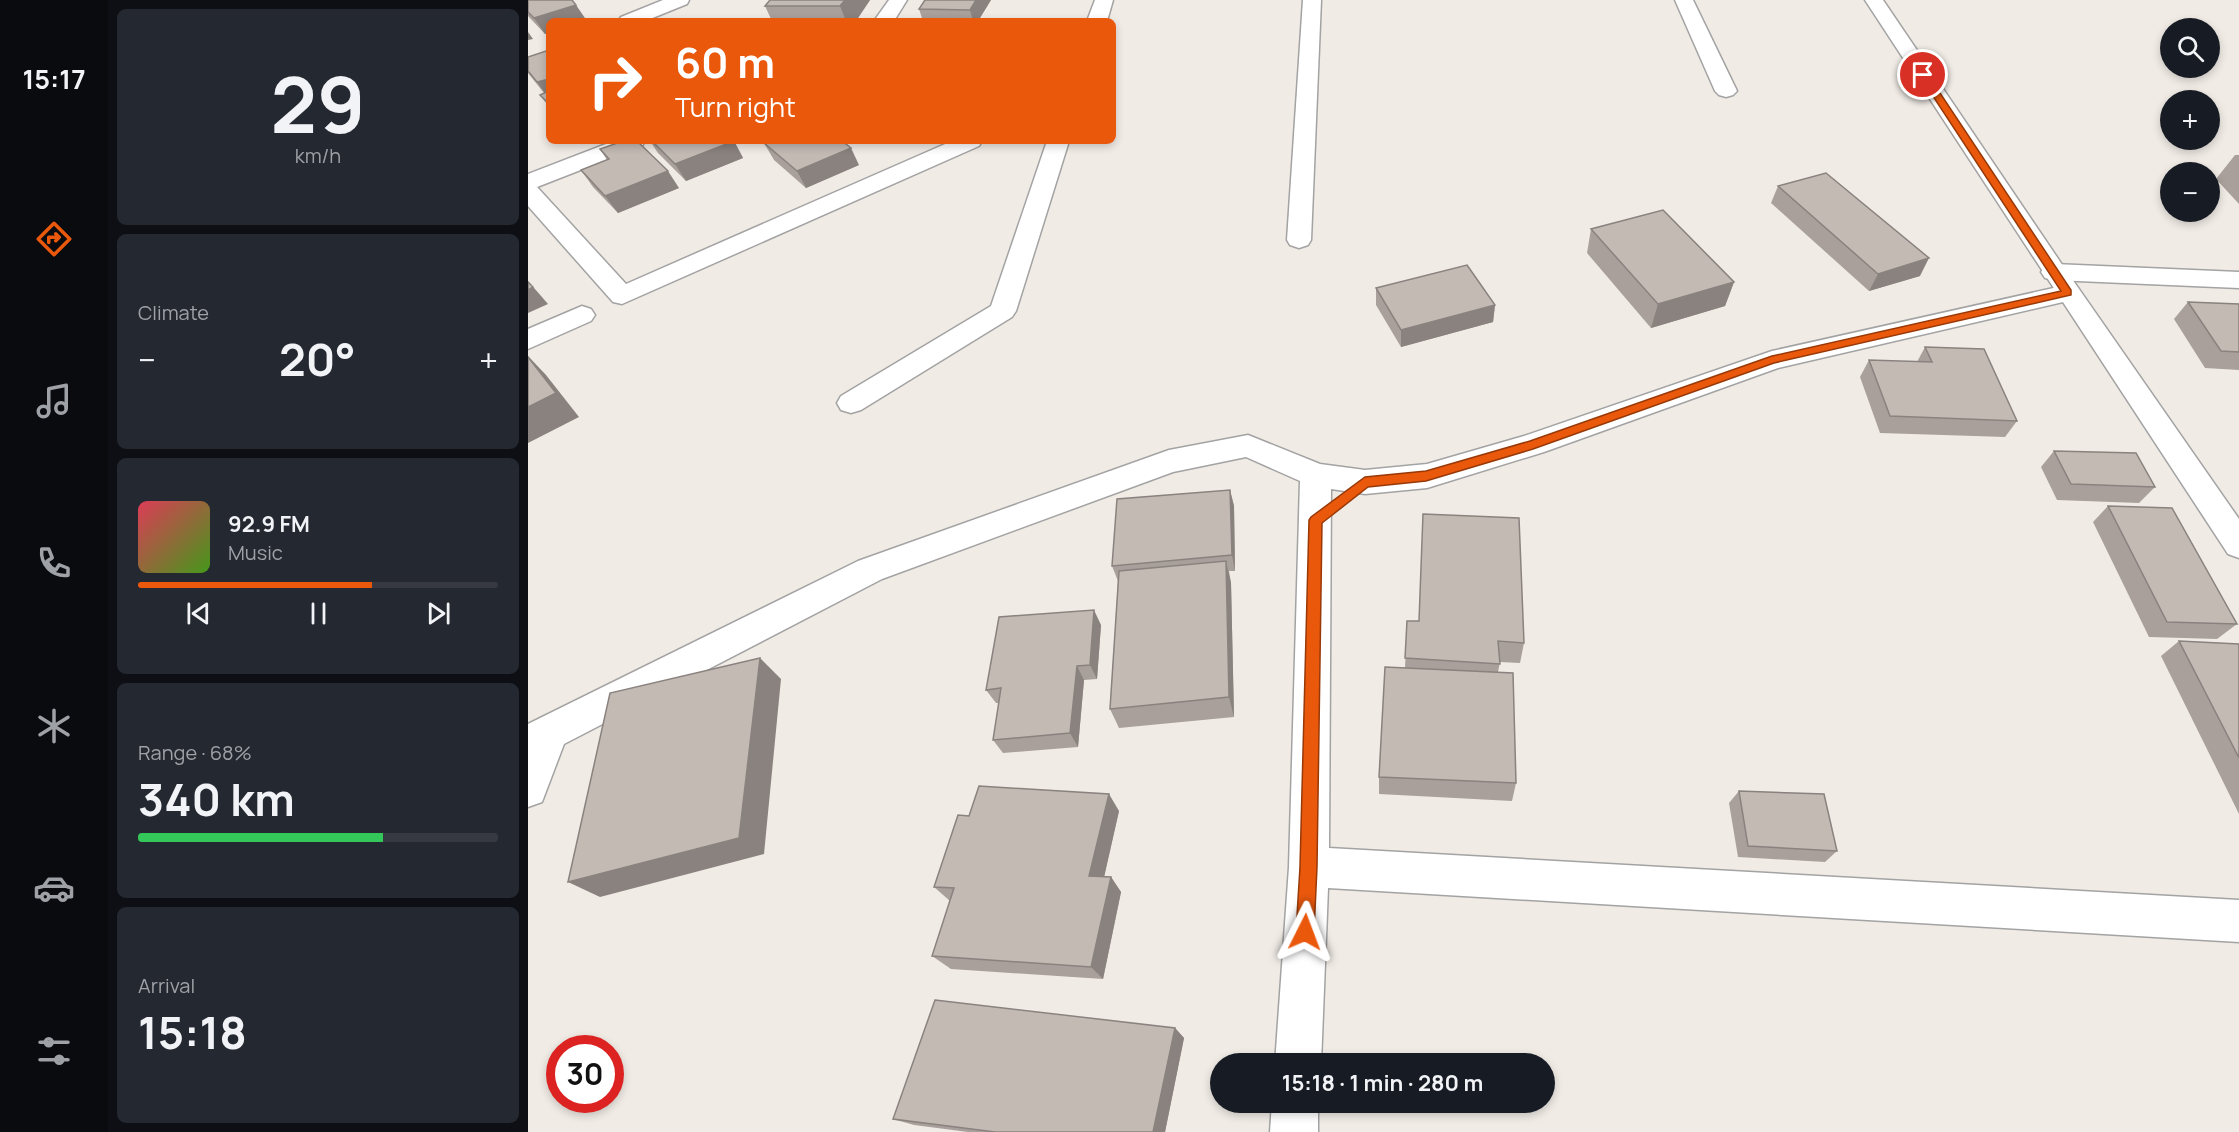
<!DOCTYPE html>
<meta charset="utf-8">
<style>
:root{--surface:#171b24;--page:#242831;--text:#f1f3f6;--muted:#9ea1a6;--line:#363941;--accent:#ea580c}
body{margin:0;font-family:Manrope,sans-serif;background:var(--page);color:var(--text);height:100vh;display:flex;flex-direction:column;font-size:22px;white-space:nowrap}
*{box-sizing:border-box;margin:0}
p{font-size:20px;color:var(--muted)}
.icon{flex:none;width:33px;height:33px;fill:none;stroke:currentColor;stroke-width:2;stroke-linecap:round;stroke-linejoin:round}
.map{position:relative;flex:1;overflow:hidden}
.panel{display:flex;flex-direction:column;gap:9px;padding:9px;background:#0d0f14;width:420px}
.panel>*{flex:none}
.hud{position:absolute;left:18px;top:18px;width:570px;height:126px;border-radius:9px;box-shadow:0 3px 9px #0003;background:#ea580c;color:#fff;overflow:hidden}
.controls{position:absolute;left:1632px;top:18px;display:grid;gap:12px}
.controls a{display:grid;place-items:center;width:60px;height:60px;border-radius:50%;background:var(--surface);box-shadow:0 3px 9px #0003;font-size:30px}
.speed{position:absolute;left:18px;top:1035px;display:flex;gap:12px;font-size:30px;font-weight:700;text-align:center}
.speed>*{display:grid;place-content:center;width:78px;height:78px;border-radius:50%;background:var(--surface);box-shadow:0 3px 9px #0003;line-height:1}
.speed .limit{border:9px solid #d22;background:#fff;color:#111}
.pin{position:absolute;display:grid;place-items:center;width:51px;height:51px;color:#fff;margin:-26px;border:3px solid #fff;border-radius:50%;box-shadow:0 2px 6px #0007}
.me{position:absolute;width:66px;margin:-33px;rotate:3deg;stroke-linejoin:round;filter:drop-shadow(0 0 4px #0008)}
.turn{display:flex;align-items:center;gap:21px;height:126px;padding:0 30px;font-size:27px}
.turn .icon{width:78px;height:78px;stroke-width:2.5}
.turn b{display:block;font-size:42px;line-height:51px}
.big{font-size:45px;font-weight:700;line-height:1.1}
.panel .tile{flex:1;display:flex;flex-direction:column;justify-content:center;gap:9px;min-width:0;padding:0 21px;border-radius:9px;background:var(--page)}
.panel .dial{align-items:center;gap:0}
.dial b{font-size:78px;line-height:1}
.song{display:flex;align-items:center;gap:18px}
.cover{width:72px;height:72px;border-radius:9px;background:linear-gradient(135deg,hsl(350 70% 55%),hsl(100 70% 35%))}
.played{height:6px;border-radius:3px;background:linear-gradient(90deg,var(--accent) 65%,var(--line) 65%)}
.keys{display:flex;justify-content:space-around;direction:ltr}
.heat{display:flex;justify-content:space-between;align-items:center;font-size:33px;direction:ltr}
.charge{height:9px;border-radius:4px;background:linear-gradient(90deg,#34c759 68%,var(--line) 0)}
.trip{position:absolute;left:682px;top:1053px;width:345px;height:60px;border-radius:30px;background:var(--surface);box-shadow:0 3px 9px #0003;font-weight:700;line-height:60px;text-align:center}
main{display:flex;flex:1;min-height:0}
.tab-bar{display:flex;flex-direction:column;width:108px;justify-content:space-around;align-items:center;background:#090b0e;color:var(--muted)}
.tab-bar .icon{width:42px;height:42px}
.tab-bar .selected{color:var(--accent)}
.tab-bar b{font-size:27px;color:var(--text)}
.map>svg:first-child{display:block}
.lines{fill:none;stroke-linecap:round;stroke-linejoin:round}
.minor-casing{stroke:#a3a3a3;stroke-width:3}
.tertiary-casing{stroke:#a3a3a3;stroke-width:3}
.minor{fill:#fff;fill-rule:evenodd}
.tertiary{fill:#fff;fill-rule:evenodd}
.wall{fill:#a9a09b}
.shaded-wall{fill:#89827e}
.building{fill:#c4bab4;stroke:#89827e;stroke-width:1.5}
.route{fill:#ea580c;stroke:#983908;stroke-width:1.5}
</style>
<main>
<nav class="tab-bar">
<b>15:17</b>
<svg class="icon selected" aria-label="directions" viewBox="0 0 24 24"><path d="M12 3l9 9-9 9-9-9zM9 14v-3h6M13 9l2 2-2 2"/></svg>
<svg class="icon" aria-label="music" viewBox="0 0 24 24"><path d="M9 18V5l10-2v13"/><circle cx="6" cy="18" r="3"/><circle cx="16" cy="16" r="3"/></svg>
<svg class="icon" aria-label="phone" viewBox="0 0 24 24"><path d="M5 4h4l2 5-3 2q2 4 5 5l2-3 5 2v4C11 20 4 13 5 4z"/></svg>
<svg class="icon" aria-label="climate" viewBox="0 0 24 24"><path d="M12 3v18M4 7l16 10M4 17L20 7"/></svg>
<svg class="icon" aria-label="car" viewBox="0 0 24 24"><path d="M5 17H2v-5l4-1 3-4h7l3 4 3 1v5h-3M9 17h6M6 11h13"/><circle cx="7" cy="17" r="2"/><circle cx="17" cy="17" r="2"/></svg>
<svg class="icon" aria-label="filters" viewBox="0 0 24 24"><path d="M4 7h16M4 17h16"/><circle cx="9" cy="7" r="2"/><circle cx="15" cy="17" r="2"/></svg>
</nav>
<section class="panel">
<div class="tile dial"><b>29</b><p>km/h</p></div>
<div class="tile"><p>Climate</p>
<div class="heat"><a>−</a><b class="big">20°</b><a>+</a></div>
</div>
<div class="tile">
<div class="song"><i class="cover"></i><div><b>92.9 FM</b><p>Music</p></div></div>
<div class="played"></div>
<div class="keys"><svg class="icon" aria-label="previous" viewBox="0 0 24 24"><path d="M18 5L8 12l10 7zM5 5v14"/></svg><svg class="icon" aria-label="pause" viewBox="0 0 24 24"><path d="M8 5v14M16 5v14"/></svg><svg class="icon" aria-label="next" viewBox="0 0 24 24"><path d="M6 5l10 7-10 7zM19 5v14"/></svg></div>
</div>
<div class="tile"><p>Range · 68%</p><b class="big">340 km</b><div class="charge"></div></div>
<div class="tile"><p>Arrival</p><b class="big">15:18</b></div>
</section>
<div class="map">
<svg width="1711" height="1132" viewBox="0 0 1711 1132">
<rect width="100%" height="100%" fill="#f0ebe5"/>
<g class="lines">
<g class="minor-casing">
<g id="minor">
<path d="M135,0H161L159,4L117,21H90L93,17Z"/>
<path d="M361,0H379L366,21H346Z"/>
<path d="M567,0H585L579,21H559Z"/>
<path d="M775,0H793L783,240L780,245L771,248L762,245L759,240Z"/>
<path d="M1147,0H1165L1209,91L1205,95L1198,97L1191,95L1187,91Z"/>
<path d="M86,141H117L114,146L9,187L98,284L424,141H454L451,146L94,304L85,302L0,206V174Z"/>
<path d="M519,141H541L488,311L484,317L333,410L323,413L313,410L309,403L313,396L463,306Z"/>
<path d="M1526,264L1711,272V288L1526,280L1517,278L1513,272L1517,266Z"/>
<path d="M1539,285L1548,287L1552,293L1548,299L1250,368L1016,452L899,488L837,494L803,489L801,848L1711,900V942L800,888L793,1064H747L761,867L772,481L718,457L645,472L354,579L36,744L14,802L0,807V724L330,561L641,450L720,435L792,464L837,470L899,464L996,436L1244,351Z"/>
<path d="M54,306L63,309L67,315L63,321L0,349V329Z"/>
<path d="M744,1102H790V1132H742Z"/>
</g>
</g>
<g class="tertiary-casing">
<path id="tertiary" d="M1337,0H1355L1535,266L1711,519V558L1700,554Z"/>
</g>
<use href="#minor" class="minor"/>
<use href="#tertiary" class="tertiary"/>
</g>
<g class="wall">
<path d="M0,0L21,21V33L17,34L0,16Z"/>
<path d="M242,0H342L328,21H244L237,6Z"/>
<path d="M397,0H463L450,21H395L391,9Z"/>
<path d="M21,50V107L12,95L16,93L0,73V57Z"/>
<path d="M122,141H206L215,158L158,181L130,153Z"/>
<path d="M236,143L331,165L278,188L246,160Z"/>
<path d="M72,149L151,188L90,213L65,187L53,170L79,160Z"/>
<path d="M1707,155H1711V204L1688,179Z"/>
<path d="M1250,186L1392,276L1341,291L1243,203Z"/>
<path d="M1063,229L1206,282L1197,306L1123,328L1059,253Z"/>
<path d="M848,288L967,305L965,322L873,347L848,305Z"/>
<path d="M1660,302L1711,304V370L1677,368L1646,319Z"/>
<path d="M1397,347L1489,421L1477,437L1352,433L1332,377L1341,360L1389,362Z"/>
<path d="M1526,451L1627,487L1611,503L1529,500L1513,467Z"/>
<path d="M702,490L706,506L707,571H701L703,583L706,717L591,728L582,709L590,581L584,566Z"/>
<path d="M1580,506L1709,624L1689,639L1621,637L1565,522Z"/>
<path d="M879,621L996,643L992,663L972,662L970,672L988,783L984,801L851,794V777L877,668Z"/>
<path d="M573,625L569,679L556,680L550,747L475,753L465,740L471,703H468L458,690Z"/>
<path d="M1651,641L1711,644V814L1633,656Z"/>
<path d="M1211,791L1309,851L1297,862L1210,857L1201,803Z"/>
<path d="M591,811L576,876L583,877L593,892L575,979L423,969L404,956L422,901L406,887L441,816Z"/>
<path d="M647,1028L656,1038L637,1132H440L386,1125L365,1119Z"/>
</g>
<g class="shaded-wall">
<path d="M317,0H342L328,21H318L312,6Z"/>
<path d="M448,0H463L450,21H445L442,10Z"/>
<path d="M48,5L59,21H21V33L17,34L6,18Z"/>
<path d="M0,32L5,39L0,40Z"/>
<path d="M21,79V99L9,82Z"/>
<path d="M206,141L215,158L158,181L147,164Z"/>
<path d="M323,148L331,165L278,188L269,171Z"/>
<path d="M140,171L151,188L90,213L77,196Z"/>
<path d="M1401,258L1392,276L1341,291L1350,274Z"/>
<path d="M0,281L20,304L0,313Z"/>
<path d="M1206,282L1197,306L1123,328L1130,304Z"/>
<path d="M967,305L965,322L873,347V330Z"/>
<path d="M0,356L18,375L51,417L0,443Z"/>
<path d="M702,490L706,506L707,571L704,555Z"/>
<path d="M698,561L703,583L706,717L701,697Z"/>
<path d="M566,610L573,625L569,679L562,665Z"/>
<path d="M232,658L253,679L236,854L72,897L40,882Z"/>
<path d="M549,666L556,680L550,747L542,733Z"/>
<path d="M581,794L591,811L573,891L561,876Z"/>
<path d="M583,877L593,892L575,979L563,967Z"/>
<path d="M647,1028L656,1038L637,1132H625Z"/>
</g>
<g class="building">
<path d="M0,0H44L48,5L6,18L0,12Z"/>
<path d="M242,0H317L312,6H237Z"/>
<path d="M397,0H448L442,10L391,9Z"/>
<path d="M21,50V79L9,82L0,71V57Z"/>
<path d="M21,91V104L12,95Z"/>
<path d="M95,141H109L140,171L77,196L53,170L81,159L72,149Z"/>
<path d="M124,141H206L147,164Z"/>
<path d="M241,141H314L323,148L269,171L236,143Z"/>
<path d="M1298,173L1401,258L1350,274L1250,186Z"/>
<path d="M1135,210L1206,282L1130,304L1063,229Z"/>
<path d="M939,265L967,305L873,330L848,288Z"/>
<path d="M0,282L5,287L0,290Z"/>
<path d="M1660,302L1711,304V352L1693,351Z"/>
<path d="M1397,347L1456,349L1489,421L1362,416L1341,360L1404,362Z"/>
<path d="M0,357L28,393L0,407Z"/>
<path d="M1526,451L1608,453L1627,487L1543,484Z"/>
<path d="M702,490L704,555L584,566L589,499Z"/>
<path d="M1580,506L1644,508L1709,624L1639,622Z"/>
<path d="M895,514L991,518L996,643L970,641L972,664L877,658L879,621H891Z"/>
<path d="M698,561L701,697L582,709L591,571Z"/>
<path d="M566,610L562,665L549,666L542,733L465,740L473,688L458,690L471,617Z"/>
<path d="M1651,641L1711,644V758Z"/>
<path d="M232,658L211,838L40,882L82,693Z"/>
<path d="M857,667L985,673L988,783L851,777Z"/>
<path d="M451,786L581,794L561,876L583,877L563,967L404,956L426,888L406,887L430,815L441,816Z"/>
<path d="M1211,791L1296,794L1309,851L1220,846Z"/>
<path d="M407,1000L647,1028L625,1132H467L365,1119Z"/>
</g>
<path class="route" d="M1392,73L1400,75L1543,290V295L1246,363L1005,449L898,481L840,487L794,523L789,867L786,932L783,939L777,941L771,939L768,932L772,867L781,520L783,517L837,477L898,471L1002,441L1244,356L1533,291L1391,75Z"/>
</svg>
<div class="controls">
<a><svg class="icon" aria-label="search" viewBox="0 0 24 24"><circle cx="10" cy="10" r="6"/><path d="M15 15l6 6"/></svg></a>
<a>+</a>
<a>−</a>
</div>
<div class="speed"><div class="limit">30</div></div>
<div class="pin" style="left:1395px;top:75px;background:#d93025"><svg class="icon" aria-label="arrive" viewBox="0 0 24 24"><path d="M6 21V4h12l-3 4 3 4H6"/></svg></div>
<svg class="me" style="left:777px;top:932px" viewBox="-20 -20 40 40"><path d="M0-17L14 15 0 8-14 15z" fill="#ea580c" stroke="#fff" stroke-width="4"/></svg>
<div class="trip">15:18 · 1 min · 280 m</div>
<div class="hud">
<div class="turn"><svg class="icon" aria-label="right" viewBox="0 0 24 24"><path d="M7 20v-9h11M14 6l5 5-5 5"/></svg><div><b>60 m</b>Turn right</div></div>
</div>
</div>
</main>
